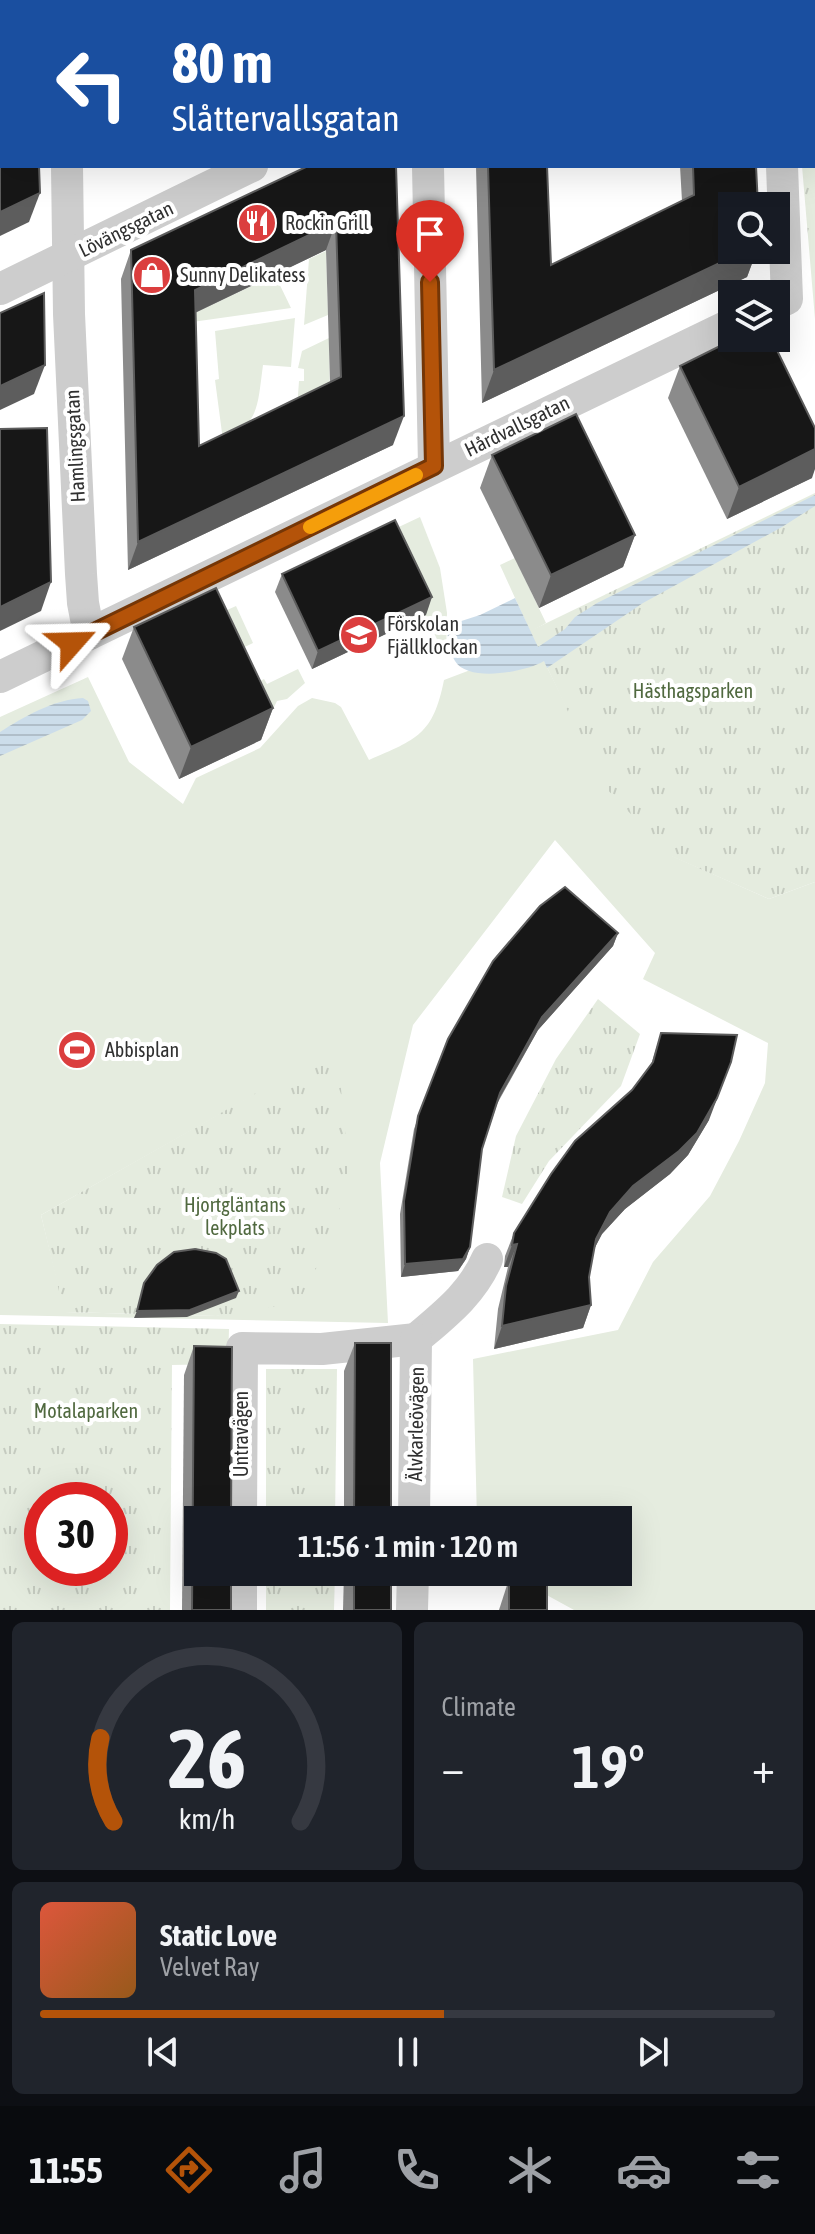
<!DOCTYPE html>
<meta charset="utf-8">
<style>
:root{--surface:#171b24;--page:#20242c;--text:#f1f3f6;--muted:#9ea1a6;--line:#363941;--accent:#b45309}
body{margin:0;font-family:"Asap Condensed",sans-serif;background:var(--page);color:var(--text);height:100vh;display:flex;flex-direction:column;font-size:30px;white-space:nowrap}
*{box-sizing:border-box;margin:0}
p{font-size:26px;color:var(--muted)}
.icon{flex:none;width:44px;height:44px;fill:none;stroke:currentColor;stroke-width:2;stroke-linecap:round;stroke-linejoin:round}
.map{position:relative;height:1610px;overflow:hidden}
.sheet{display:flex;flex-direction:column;gap:12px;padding:12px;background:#0d0f14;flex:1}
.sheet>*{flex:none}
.banner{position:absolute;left:0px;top:0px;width:816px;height:168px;box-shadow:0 8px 32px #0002;background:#1a4fa0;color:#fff;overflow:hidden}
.tools{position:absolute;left:718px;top:192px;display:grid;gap:16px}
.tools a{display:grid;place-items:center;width:72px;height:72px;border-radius:0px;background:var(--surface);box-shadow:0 8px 32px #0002;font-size:40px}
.speed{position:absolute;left:24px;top:1482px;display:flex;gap:16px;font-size:40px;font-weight:700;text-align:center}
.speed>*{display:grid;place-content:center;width:104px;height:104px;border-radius:50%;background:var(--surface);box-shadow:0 8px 32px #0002;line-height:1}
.speed .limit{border:12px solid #d22;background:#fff;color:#111}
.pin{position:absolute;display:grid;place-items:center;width:68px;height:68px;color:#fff;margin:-82px -34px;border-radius:50% 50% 50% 0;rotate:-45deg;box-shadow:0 0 8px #0007}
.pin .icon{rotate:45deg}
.me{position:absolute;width:88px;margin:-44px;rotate:65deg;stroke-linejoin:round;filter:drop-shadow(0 0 6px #0008)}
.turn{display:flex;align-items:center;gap:28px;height:168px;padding:0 40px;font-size:36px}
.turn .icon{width:104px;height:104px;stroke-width:2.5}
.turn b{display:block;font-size:56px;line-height:68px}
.big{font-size:60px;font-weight:600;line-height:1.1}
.sheet .widget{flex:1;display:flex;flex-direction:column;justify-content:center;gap:12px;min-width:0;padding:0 28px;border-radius:12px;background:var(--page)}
.sheet .dial{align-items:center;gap:0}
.dial svg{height:208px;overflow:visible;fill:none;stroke:var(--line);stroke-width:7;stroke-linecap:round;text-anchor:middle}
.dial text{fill:var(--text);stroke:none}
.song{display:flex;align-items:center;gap:24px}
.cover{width:96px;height:96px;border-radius:12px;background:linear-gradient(135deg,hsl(10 70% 55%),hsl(30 70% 35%))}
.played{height:8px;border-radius:4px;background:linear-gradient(90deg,var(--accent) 55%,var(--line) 55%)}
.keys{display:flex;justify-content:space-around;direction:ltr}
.heat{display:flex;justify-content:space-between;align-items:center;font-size:44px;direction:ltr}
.sheet .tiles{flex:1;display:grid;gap:12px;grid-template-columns:1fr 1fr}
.widget:last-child{grid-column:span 2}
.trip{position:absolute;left:184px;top:1506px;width:448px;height:80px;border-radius:0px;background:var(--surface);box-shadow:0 8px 32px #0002;font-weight:600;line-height:80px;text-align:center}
.menu{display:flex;height:128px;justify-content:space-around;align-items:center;background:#090b0e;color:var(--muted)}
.menu .icon{width:56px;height:56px}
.menu .on{color:var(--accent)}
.menu b{font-size:36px;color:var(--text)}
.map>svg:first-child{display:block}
.grass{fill:#e5ecdf;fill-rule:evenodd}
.park{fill:url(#park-tufts);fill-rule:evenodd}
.water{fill:url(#water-rules)}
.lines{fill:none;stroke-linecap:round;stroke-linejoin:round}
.street{stroke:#cdcdcd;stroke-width:32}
.wall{fill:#8b8b8b;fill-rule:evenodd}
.shaded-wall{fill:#5d5d5d}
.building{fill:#171717;stroke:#5d5d5d;stroke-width:2;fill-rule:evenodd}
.route-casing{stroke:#753606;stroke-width:20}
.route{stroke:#b45309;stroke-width:14}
.slow{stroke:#f59e0b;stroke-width:14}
.labels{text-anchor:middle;stroke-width:8;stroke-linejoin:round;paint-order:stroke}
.poi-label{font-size:20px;fill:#303030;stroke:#fff;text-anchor:start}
.street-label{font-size:20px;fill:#303030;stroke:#fff}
.park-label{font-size:20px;fill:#50693f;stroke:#fff}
</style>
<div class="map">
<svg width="815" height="1610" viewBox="0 0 815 1610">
<defs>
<pattern id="park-tufts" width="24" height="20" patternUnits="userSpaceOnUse" patternTransform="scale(2)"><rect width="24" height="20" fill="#e5ecdf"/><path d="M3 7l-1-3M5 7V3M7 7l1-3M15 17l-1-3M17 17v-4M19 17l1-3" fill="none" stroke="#c5cbc0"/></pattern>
<pattern id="water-rules" width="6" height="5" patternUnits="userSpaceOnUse" patternTransform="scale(2)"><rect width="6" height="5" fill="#ccddea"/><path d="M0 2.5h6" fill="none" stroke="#b0bec9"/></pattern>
</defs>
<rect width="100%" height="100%" fill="#fff"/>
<g class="grass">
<path d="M326,251L328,315L304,325L309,259Z"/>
<path d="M275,275L291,308L185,323L184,318Z"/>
<path d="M295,318L291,367L263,365C257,410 260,416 224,448L215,380L219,379L215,331Z"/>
<path d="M329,338L330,405L296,422L299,381H304V369L298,368L302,351Z"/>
<path d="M420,517L440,568L447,613L446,658L386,533Z"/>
<path d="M515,558L546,623L530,632L605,786L672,856L769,899L815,882V1610H574L505,1572H618V1520H477L473,1359L618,1330L653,1262L710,1196L739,1141L765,1083L768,1043L643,979L655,953L555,840L413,1025L380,1163L388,1323L0,1315V717L88,677L129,762L183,804L196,778L260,748L298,706L312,698L335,703L341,707L369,760C417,739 433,735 444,680L502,658L530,631L500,565ZM337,1048L240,1310L216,1316L65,1312L41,1215Z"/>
<path d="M236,606L253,643L222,658L205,620Z"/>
<path d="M298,669L305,683L287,699L277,701L271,713L238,692L264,679L267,684Z"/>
</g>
<g class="park">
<path d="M788,0H815V319L802,166H814V2Z"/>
<path d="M815,493V882L769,899L671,856L602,784L530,631Z"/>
<path d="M598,999L640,1034L621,1086L549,1161L522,1204L502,1197L516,1136L556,1059Z"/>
<path d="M337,1047L349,1173L331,1240L299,1301L237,1314L216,1316L64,1312L41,1215Z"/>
<path d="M0,1324L229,1329L228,1364L172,1365L170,1610H0ZM42,1500H110V1568H42Z"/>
<path d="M266,1369H337L335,1520H266Z"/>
<path d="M266,1572H335L334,1610H266Z"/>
</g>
<g class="water">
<path d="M815,495V506L782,527L643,603L547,668L544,661C526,672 468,683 455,661C450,653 448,639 447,630L452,624L480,615L515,598L538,647L565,629L575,617L597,603Z"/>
<path d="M83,698L88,701L91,711L82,720L0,756V732C23,717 55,699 83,698Z"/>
</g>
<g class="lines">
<g class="street">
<path d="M422,0V2"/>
<path d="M776,0V2"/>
<path d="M0,1L60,0"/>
<path d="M600,2L605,0"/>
<path d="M67,166L69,314L81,574L83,603L89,634"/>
<path d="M428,166L434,466"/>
<path d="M0,289L252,166"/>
<path d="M776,304L787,299L782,166"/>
<path d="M0,677L732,324"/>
<path d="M416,1339C444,1315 472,1294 487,1259"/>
<path d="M241,1520L242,1348L322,1349L416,1339"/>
<path d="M414,1520L416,1339"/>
<path d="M241,1610V1572"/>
<path d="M412,1610L413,1572"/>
</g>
</g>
<g class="wall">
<path d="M396,166L393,445L128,570L121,279L131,250ZM326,250L330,382L199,446L195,313Z"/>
<path d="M476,166H547L551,265L682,201L680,166H756L732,250H757L747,277L482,403Z"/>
<path d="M680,366L812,478L727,519L668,398Z"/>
<path d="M492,455L635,535L623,567L539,608L480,488Z"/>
<path d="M282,574L426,615L312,669L275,592Z"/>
<path d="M134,627L273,708L261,740L179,779L122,659Z"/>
<path d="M618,933L613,946L538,1030L497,1104L482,1149L470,1247L466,1259L458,1271L401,1277L400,1214L414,1129L448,1039Z"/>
<path d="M661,1033L709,1120L688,1155L670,1174L625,1209L602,1234L594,1249L589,1277L591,1305L583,1328L494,1349L498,1309L508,1267H504L505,1256L514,1233L632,1090L651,1065Z"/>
<path d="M355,1343L391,1520H344V1371Z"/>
<path d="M194,1346L231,1610H182L184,1375Z"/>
<path d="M344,1572H391V1610H343Z"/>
<path d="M509,1579L547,1610H499Z"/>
</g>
<g class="shaded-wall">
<path d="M40,193L29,222L0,236V212Z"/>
<path d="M336,222L326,250L184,318L195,290Z"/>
<path d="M747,250H757L747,277L482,403L494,370Z"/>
<path d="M45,365L34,394L0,410V386Z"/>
<path d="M404,416L393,445L128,570L138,542Z"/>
<path d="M815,449V469L812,478L727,519L739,487Z"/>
<path d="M635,535L623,567L539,608L551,575Z"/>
<path d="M51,582L41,611L0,631V607Z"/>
<path d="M432,597L426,615L312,669L318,651Z"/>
<path d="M273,708L261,740L179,779L191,747Z"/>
<path d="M618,933L613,946L538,1030L495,1106L500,1093L542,1017Z"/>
<path d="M731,1062L709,1120L688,1155L670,1174L625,1209L602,1234L588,1261L596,1239L610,1212Z"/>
<path d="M517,1244L508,1267H504L512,1245Z"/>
<path d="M470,1247L466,1259L458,1271L401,1277L405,1264Z"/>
<path d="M239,1291L236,1298L187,1317L134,1318L137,1311Z"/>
<path d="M591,1305L583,1328L494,1349L502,1326Z"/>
</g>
<g class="building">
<path d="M649,0H752V2H645Z"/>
<path d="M0,19H2V166H39L40,193L0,212Z"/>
<path d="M308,166H396L404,416L138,542L131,250ZM336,222L341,377L199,446L195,290Z"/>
<path d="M488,166H547L551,265L694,195L693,166H756L758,206H732V250H747L494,370Z"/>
<path d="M44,293L45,365L0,386V313Z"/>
<path d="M736,338H771L815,428V449L739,487L680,366Z"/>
<path d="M576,414L635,535L551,575L492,455Z"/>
<path d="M47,428L51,582L0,607V429Z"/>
<path d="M395,520L432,597L318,651L282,574Z"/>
<path d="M216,588L273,708L191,747L134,627Z"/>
<path d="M565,887L618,933L542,1017L500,1093L482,1149L470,1247L463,1259L405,1264L404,1201L418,1116L448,1039L493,961L540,906Z"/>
<path d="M661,1033L737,1035L731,1062L717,1098L697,1133L679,1151L633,1186L610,1212L596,1239L589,1277L591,1305L502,1326L506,1286L517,1244L512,1245L514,1233L551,1174L575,1141L632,1090L653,1062Z"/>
<path d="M195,1249L216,1253L226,1259L239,1291L190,1310L137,1311L144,1283L157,1265L174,1252Z"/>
<path d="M355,1343H391V1520H354Z"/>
<path d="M194,1346L232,1347L231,1520H198V1572H231V1610H192Z"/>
<rect x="354" y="1572" width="37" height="38"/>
<path d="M547,1578V1610H509V1579Z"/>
</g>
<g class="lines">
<g class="route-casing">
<path id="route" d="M72,643L434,466L430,282"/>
</g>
<use href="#route" class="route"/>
<path class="slow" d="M310,527L416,475"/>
</g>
<defs>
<g id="restaurant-disc" transform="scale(2)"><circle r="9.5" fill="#db3e3e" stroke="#fff"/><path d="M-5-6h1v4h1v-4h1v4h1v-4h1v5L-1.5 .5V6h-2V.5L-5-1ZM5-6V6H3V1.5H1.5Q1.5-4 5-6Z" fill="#fff"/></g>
<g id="shop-disc" transform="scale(2)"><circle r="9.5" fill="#db3e3e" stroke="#fff"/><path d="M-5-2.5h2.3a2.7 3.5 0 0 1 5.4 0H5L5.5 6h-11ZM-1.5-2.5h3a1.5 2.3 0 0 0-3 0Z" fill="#fff"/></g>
<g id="school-disc" transform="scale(2)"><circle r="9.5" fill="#db3e3e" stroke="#fff"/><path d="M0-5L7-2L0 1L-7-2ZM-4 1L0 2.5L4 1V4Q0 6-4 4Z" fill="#fff"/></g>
<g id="stadium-disc" transform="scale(2)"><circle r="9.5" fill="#db3e3e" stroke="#fff"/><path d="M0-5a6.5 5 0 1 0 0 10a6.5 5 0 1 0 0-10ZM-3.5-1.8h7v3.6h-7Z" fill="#fff"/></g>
</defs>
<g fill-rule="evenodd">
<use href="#restaurant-disc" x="257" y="223"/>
<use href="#shop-disc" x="152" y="275"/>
<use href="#school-disc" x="359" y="635"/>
<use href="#stadium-disc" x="77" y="1050"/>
</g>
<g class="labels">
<g class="poi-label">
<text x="285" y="230">Rockin Grill</text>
<text x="180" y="282">Sunny Delikatess</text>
<text x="387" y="631">Förskolan<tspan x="387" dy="23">Fjällklockan</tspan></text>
<text x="105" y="1057">Abbisplan</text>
</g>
<g class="street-label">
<text transform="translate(126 229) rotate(-26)" y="7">Lövängsgatan</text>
<text transform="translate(517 426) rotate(-26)" y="7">Hårdvallsgatan</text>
<text transform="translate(75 446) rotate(-93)" y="7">Hamlingsgatan</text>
<text transform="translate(416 1424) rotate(-89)" y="7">Älvkarleövägen</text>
<text transform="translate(241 1434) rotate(-90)" y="7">Untravägen</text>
</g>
<g class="park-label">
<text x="693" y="698">Hästhagsparken</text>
<text x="235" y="1212">Hjortgläntans<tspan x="235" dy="23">lekplats</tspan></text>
<text x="86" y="1418">Motalaparken</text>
</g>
</g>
</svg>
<div class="tools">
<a><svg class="icon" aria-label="search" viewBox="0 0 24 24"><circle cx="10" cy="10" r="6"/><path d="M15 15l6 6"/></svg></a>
<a><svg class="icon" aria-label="layers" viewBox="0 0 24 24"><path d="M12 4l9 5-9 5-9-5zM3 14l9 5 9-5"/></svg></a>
</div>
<div class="speed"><div class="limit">30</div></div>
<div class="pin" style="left:430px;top:282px;background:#d93025"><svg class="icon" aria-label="arrive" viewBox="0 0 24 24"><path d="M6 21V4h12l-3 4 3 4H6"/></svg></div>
<svg class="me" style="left:72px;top:643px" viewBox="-20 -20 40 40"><path d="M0-17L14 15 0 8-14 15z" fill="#b45309" stroke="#fff" stroke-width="4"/></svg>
<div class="trip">11:56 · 1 min · 120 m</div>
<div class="banner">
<div class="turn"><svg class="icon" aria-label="left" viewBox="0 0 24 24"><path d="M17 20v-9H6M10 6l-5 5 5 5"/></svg><div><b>80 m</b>Slåttervallsgatan</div></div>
</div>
</div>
<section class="sheet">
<div class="tiles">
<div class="widget dial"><svg viewBox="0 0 100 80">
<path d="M14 69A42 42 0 1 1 86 69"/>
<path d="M14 69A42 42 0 0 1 9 37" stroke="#b45309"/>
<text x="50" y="56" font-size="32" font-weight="700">26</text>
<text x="50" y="72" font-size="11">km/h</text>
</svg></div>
<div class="widget"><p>Climate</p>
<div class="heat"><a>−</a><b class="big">19°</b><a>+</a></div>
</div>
<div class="widget">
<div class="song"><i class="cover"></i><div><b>Static Love</b><p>Velvet Ray</p></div></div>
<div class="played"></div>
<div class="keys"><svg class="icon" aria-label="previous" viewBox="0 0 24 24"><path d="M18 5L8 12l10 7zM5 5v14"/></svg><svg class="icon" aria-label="pause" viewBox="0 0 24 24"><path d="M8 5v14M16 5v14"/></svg><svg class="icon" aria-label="next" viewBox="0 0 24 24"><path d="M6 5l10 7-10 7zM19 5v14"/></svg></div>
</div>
</div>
</section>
<nav class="menu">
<b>11:55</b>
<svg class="icon on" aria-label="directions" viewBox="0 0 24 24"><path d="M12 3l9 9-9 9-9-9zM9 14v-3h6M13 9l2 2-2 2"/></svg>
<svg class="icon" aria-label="music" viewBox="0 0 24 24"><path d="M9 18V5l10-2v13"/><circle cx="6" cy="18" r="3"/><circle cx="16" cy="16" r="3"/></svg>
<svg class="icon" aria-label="phone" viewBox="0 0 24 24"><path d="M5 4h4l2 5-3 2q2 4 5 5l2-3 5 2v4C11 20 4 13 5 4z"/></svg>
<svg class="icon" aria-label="climate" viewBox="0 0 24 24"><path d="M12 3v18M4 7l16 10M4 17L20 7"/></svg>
<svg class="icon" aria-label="car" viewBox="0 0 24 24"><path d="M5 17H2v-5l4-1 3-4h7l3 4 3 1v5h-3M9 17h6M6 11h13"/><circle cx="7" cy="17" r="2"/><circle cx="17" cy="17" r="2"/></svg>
<svg class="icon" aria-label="filters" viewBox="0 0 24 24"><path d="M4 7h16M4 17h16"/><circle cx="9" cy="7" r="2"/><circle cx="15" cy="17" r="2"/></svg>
</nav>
